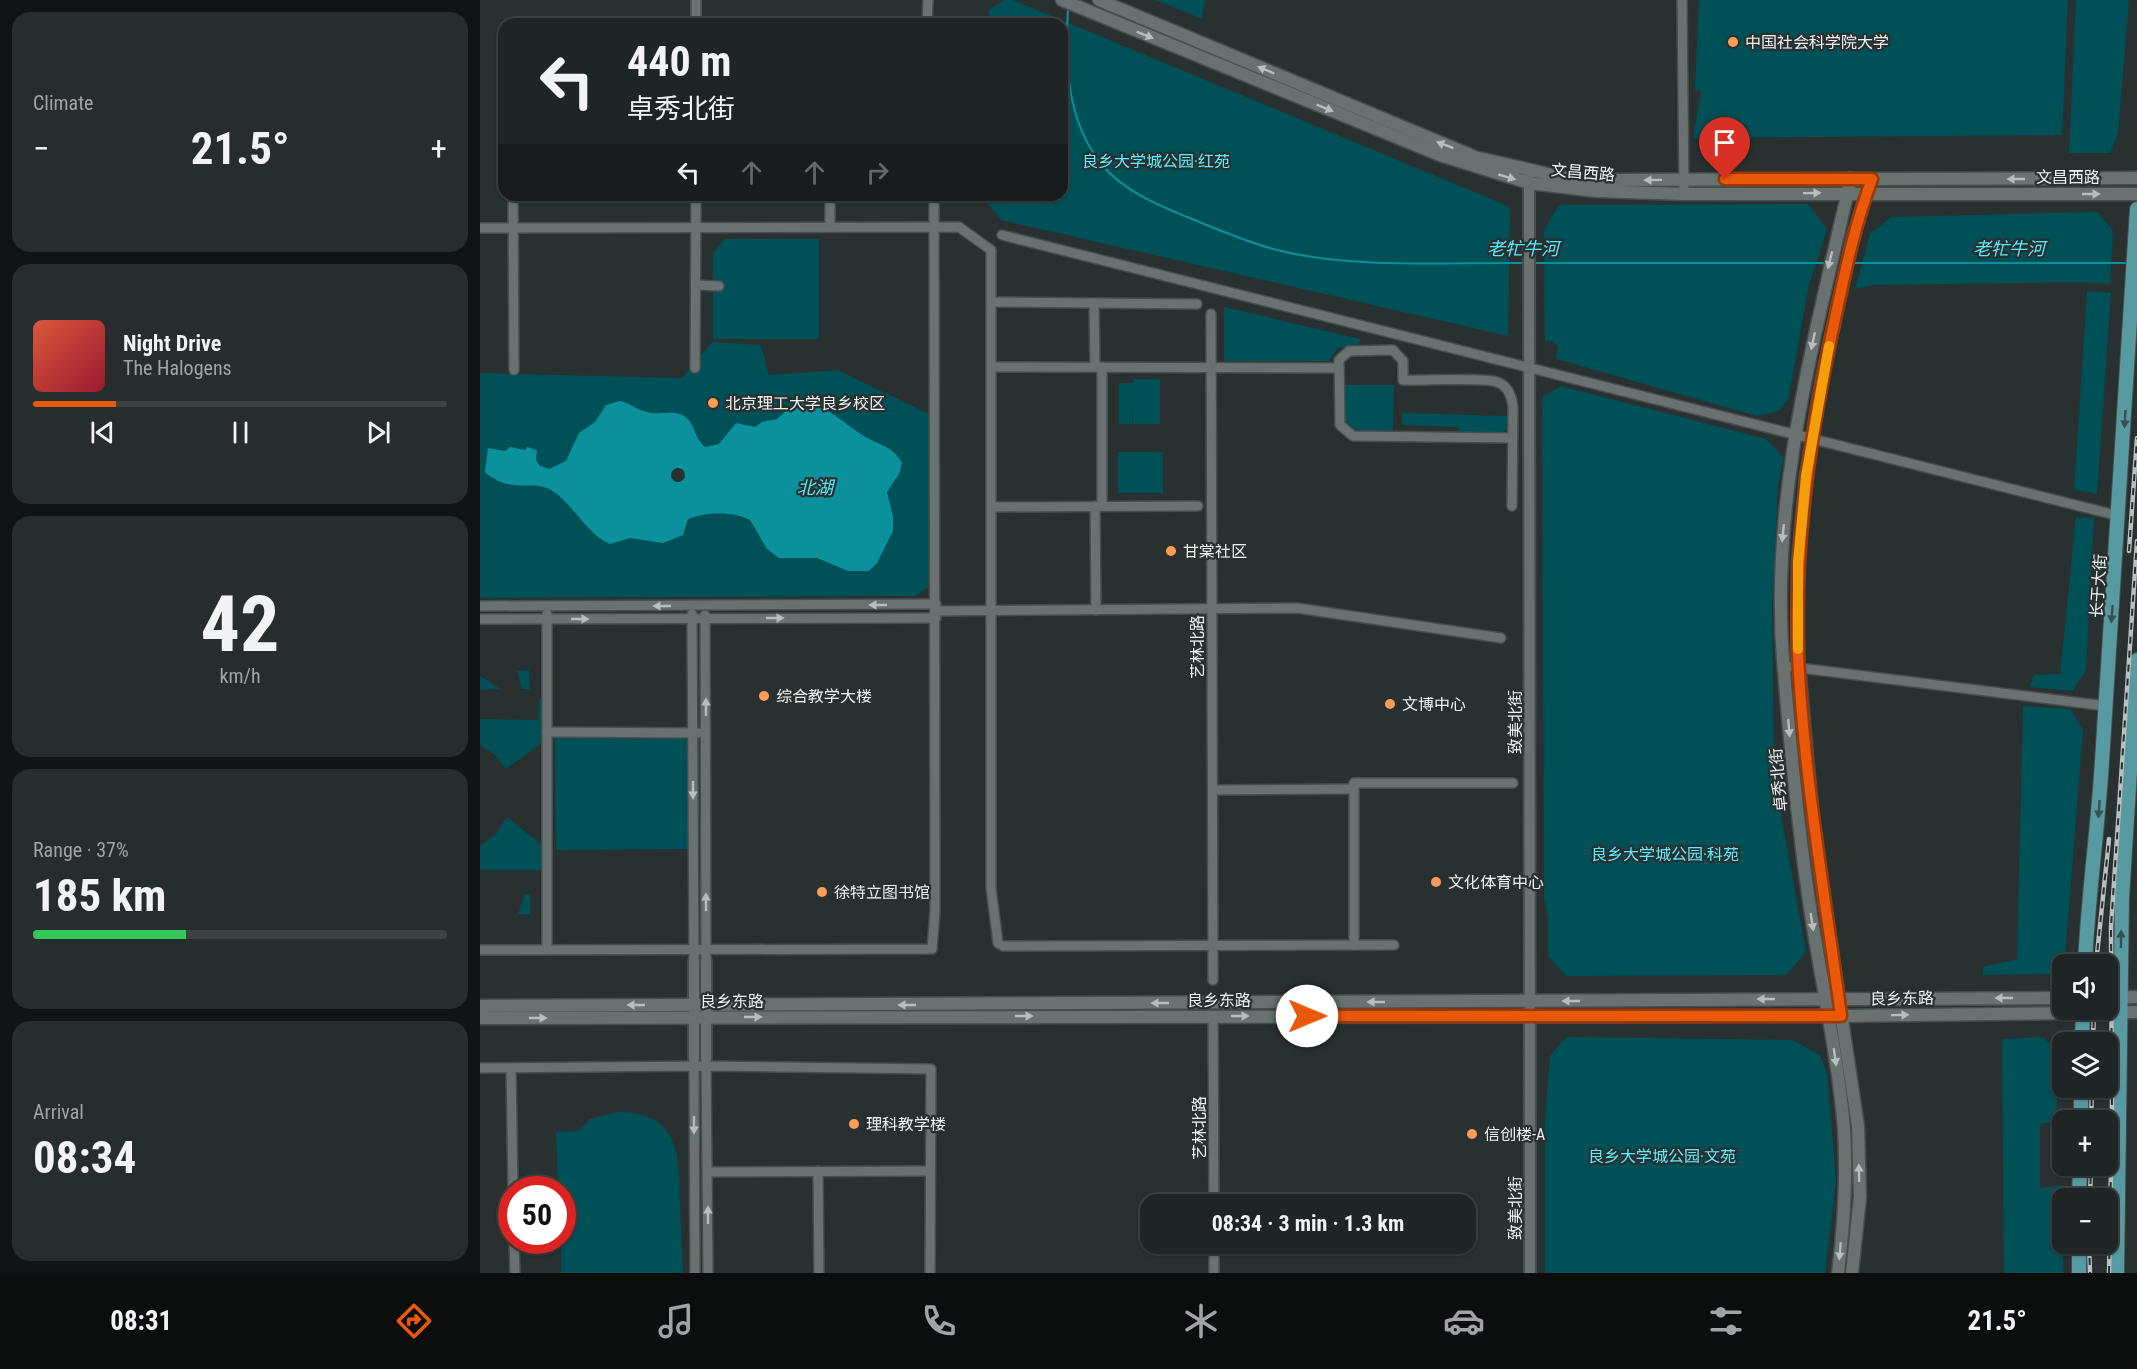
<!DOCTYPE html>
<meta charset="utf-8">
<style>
:root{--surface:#1f2424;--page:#272c2c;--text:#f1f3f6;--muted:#a1a4a6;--line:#3c4141;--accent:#ea580c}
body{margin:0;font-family:"Roboto Condensed","Noto Sans SC",sans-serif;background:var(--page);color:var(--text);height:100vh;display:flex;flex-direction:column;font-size:22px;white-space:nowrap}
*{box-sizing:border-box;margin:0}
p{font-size:20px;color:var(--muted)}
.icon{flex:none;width:33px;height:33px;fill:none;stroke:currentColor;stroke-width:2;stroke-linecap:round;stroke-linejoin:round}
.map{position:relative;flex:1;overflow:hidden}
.panel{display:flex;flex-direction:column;gap:12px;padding:12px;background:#111414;width:480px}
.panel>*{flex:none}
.guide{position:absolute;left:18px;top:18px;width:570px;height:183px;border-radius:18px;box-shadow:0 2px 4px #0004,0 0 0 2px var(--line);background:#1f2424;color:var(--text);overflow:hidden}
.tools{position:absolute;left:1572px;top:954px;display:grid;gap:12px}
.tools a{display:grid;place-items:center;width:66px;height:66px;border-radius:12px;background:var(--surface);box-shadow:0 2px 4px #0004,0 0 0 2px var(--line);font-size:30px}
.speed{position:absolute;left:18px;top:1176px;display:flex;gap:12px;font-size:30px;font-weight:700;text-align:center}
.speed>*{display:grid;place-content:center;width:78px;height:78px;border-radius:50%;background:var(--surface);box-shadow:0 2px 4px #0004,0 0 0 2px var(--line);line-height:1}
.speed .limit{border:9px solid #d22;background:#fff;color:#111}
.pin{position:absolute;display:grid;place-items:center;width:51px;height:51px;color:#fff;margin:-62px -26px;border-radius:50% 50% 50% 0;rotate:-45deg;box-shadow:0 0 6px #0007}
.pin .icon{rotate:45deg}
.me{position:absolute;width:66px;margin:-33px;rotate:90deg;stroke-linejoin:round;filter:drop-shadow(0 0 4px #0008)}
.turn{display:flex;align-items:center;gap:21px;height:126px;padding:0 30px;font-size:27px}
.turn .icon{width:78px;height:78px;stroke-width:2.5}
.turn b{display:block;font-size:42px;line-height:51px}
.lanes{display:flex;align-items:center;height:57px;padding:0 30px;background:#0003;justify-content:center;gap:30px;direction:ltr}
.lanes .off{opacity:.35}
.big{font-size:45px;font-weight:700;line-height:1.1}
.panel .card{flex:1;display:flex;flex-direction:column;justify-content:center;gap:9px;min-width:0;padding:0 21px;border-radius:18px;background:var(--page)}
.panel .dial{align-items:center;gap:0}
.dial b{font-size:78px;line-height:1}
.song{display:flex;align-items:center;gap:18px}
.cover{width:72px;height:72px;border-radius:9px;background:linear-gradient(135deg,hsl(10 70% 55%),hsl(350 70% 35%))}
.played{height:6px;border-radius:3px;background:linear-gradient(90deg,var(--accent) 20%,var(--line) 20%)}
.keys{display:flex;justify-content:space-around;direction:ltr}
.heat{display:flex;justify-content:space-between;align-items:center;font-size:33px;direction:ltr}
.charge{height:9px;border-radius:4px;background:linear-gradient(90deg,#34c759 37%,var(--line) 0)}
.trip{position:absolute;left:660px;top:1194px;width:336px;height:60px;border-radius:18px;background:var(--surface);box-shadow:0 2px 4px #0004,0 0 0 2px var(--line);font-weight:700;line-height:60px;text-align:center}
.dock{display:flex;height:96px;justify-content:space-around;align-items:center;background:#0c0e0e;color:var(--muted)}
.dock .icon{width:42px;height:42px}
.dock .current{color:var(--accent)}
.dock b{font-size:27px;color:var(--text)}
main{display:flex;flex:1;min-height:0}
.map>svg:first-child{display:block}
.green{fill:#005057}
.water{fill:#0a919c}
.pier{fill:#293030}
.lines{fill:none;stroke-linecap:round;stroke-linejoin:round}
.stream{stroke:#0a919c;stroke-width:2}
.minor-casing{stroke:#474c4c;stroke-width:12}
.tertiary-casing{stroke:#474c4c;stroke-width:14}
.secondary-casing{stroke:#474c4c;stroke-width:15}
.primary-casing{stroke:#474c4c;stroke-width:16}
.minor{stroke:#697171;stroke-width:9}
.tertiary{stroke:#697171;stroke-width:10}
.secondary{stroke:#697171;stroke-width:12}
.primary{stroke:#589aa1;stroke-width:14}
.rail-casing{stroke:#babfc0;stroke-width:4.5}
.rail{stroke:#293030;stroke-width:2;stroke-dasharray:7;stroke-linecap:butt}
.oneway{fill:#b8bebe}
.oneway2{fill:#375052}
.route-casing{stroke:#983908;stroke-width:15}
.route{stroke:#ea580c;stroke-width:10}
.slow{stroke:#f59e0b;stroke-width:10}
.poi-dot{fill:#fd9c56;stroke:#293030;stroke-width:2}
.labels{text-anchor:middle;stroke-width:4.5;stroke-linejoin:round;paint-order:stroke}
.poi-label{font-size:16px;fill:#edf1f2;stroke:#293030;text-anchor:start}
.park-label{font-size:16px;fill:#5ceffd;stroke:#293030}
.street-label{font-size:16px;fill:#edf1f2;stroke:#293030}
.water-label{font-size:18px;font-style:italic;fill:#56eaf9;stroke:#293030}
</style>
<main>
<section class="panel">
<div class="card"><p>Climate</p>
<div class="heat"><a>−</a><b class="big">21.5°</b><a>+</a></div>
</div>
<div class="card">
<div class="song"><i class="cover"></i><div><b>Night Drive</b><p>The Halogens</p></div></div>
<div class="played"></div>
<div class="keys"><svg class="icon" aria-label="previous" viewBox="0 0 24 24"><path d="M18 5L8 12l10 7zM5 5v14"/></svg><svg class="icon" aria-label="pause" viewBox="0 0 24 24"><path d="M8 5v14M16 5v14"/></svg><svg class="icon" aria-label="next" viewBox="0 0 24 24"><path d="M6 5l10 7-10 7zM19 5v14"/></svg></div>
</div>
<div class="card dial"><b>42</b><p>km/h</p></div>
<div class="card"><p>Range · 37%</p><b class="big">185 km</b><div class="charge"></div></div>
<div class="card"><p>Arrival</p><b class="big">08:34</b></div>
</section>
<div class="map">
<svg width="1657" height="1273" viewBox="0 0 1657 1273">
<rect width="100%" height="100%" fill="#293030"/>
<g class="green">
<path d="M525,0H533L1030,207L1028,336L521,220L507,203V195H582V24H510L509,10Z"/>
<path d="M676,0H725L722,19Z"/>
<path d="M1219,0H1588L1582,135L1213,138L1221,91L1215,90Z"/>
<path d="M1596,0H1649L1638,134L1630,153H1589Z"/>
<path d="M1328,204L1347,229L1329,285L1308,400L1299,411L1277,416L1076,359L1078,346L1072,341H1065L1064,230L1079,205Z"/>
<path d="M1618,212L1633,231L1630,284L1599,282L1394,285L1375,289L1390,234L1411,217Z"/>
<path d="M244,239H339V339H233V253Z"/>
<path d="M1607,291L1631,293L1617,494L1594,490Z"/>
<path d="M744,307L880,339L879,347L858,348L849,361H744Z"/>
<path d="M232,342L281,345L289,375L357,370L449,414L448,587L437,596L0,598V373L202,378Z"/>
<path d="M653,379H680V424H653V406L652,424H639V383H653Z"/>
<path d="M862,385H914L913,431L871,430L862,418Z"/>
<path d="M1081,386L1286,439L1304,458L1298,485L1292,605L1294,777L1326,952L1306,975L1086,976L1068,956V918L1064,898L1062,397Z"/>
<path d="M922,413L1027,416V428L1022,433H978V427L922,425Z"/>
<rect x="638" y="452" width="45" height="41"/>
<path d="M1596,517L1614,518L1606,670L1592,691L1550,687L1554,675L1580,674Z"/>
<path d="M49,670L50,689H42L37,671Z"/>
<path d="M0,676L20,689L0,690Z"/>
<path d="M59,699H67V739L26,769L15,755L0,745V719L58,720Z"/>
<path d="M1543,706L1590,709L1603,730L1585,957L1572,974L1503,975V967L1537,959Z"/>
<path d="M208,737V849L76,850L75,738Z"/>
<path d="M27,817L67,849V892H61V870H0V846L16,834Z"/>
<path d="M45,894L50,895V914H38Z"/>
<path d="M1086,1037L1313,1040L1340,1055L1347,1073L1356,1181L1345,1273H1065V1120L1070,1056Z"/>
<path d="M1563,1037L1579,1052L1576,1122L1560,1124V1188L1584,1185L1583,1273H1524L1522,1039Z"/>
<path d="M138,1112C200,1112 199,1155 200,1203C201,1226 202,1250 203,1273H81L82,1190L78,1189L76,1132L98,1131L110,1119Z"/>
</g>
<path class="water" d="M140,401C150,403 157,410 167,412C180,416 197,408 208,419C216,428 215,439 225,447L239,444L256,423L275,427L282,422L297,419L315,403C345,400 365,426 389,439C403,446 414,448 422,463L419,474L407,492L413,516V531L397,563L389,571H368L337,558H299L287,549L270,520C252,511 226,512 208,519L203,535L183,543L150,538L130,544C105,533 95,505 71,490C53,479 31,495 5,472L8,448L25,451L30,447L45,450L47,447L57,450L56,460L60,466L69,469L86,461L99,433L115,422L126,405Z"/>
<circle class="pier" cx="198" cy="475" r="7"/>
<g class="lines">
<g class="stream">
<path d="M588,9C585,63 586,120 622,165C644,191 676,204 707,217C737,229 768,243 801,251C876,269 968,262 1045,263"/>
<path d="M1054,263H1348"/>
<path d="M1372,263H1648"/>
</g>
<g class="minor-casing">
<g id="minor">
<path d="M1202,0L1204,194"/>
<path d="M216,24V0"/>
<path d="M447,24L448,0"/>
<path d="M33,195L34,370"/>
<path d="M350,227V195"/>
<path d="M0,228L479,227L511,250V888L518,943L523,946L914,945"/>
<path d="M522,235L1639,516"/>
<path d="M216,285L239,286"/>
<path d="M512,302L717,304"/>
<path d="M614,303L615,367"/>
<path d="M731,314L733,980"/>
<path d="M512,367L858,368"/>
<path d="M622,367V506"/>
<path d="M215,368L216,195"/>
<path d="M1032,438L873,436L860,425L859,360L869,351L913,350L923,361V380C942,381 1003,377 1017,382C1029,386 1032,397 1033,408L1032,506"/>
<path d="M615,506L616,610"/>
<path d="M512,507L718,506"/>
<path d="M0,606L456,604"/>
<path d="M456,611L817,608L1021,638"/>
<path d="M67,614V949"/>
<path d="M212,614L214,961"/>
<path d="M225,615L226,961"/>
<path d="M0,619L456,618"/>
<path d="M1304,666L1626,706"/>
<path d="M67,732L218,733"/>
<path d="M733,790L874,789"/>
<path d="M874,945V783H1033"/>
<path d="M0,950L452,949L455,911L454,195"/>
<path d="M733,1016L734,1204"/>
<path d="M214,1062L215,1273"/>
<path d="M226,1062L228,1273"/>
<path d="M0,1068L226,1066L451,1069L450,1273"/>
<path d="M31,1068L33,1190"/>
<path d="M338,1171L339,1273"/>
<path d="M228,1172L450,1171"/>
<path d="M34,1240L35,1273"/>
<path d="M734,1244V1273"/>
</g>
</g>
<g class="tertiary-casing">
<g id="tertiary">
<path d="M1049,175L1050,1273"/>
<path d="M214,961V1058"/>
<path d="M226,1058V961"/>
</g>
</g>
<g class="secondary-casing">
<g id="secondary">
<path d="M582,0L960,155L1049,183L1116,191L1204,194H1657"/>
<path d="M619,0L995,157L1085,178L1124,180L1657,178"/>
<path d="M1628,998L1657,997"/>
<path d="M0,1006L1582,998"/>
<path d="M0,1018L1361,1016L1657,1012"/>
<path d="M1358,1273C1364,1225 1367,1177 1364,1129C1358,1057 1342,986 1331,914C1318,830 1310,745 1303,660C1290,495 1335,337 1371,178"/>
<path d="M1372,1273L1380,1197L1378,1126L1334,833L1318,656V562L1326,476L1342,378L1373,237L1391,179"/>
</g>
</g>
<g class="primary-casing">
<g id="primary">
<path d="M1605,964C1608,896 1618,829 1622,761C1635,577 1646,393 1657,209"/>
<path d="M1602,1042L1603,1010"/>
<path d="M1601,1120V1088"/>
<path d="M1599,1198L1600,1166"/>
<path d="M1599,1273V1244"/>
<path d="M1637,1273L1642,898L1657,660"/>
</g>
</g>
<use href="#minor" class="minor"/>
<use href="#tertiary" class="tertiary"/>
<use href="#secondary" class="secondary"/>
<use href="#primary" class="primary"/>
<g class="rail-casing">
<g id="rail">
<path d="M1649,551L1657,438"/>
<path d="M1616,964L1629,839"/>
<path d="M1613,1042L1614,1010"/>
<path d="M1611,1120L1612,1088"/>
<path d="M1610,1198L1611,1166"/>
<path d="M1609,1244L1610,1273"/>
<path d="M1629,1273L1632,1115L1631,927L1657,541"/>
</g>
</g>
<use href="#rail" class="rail"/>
</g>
<defs><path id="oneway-solid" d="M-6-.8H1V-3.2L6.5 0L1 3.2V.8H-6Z" transform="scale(1.5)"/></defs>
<g class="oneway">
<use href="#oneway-solid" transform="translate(665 35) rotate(22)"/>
<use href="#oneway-solid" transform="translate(786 70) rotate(-157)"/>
<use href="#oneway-solid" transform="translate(845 108) rotate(22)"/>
<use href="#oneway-solid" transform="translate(965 145) rotate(-159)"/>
<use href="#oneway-solid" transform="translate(1027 177) rotate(16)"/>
<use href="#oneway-solid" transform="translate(1536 179) rotate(180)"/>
<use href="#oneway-solid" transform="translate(1173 180) rotate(179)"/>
<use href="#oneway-solid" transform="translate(1332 193) rotate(-1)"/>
<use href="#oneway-solid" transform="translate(1611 194)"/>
<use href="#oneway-solid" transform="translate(1350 260) rotate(104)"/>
<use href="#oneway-solid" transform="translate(1333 341) rotate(102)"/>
<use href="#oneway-solid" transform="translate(1303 533) rotate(96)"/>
<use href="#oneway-solid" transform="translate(398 605) rotate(180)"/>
<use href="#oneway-solid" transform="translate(182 606) rotate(180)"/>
<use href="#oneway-solid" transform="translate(295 618)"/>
<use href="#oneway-solid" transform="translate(100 619)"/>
<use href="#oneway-solid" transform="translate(226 707) rotate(-90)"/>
<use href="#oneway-solid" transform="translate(1309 728) rotate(85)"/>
<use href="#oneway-solid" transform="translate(213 790) rotate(90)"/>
<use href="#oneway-solid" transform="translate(226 902) rotate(-90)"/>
<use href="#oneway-solid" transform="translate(1332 922) rotate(81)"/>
<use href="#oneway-solid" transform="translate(1524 998) rotate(180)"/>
<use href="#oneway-solid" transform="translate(1286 999) rotate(180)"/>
<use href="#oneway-solid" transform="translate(1091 1001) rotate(180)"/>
<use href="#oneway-solid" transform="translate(896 1002) rotate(180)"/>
<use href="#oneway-solid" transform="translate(680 1003) rotate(180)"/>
<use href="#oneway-solid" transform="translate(156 1005) rotate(180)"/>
<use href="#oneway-solid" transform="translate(427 1005) rotate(180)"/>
<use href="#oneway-solid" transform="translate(1420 1015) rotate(-1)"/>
<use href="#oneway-solid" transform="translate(544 1016)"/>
<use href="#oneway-solid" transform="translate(760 1016)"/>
<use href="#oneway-solid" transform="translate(273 1017)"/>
<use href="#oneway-solid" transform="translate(58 1018)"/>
<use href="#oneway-solid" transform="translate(1355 1057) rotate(82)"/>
<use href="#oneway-solid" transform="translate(214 1125) rotate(90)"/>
<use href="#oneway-solid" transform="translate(1379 1173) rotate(-91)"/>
<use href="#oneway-solid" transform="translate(228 1215) rotate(-90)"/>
<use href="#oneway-solid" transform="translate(1360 1251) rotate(95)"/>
</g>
<g class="oneway2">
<use href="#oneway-solid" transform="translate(1645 419) rotate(93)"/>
<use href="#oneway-solid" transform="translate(1632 614) rotate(94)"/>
<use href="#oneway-solid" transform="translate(1619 809) rotate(94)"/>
<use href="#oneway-solid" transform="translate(1641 939) rotate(-89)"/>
</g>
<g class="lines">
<g class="route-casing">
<path id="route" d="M827,1016H1361C1345,896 1324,777 1318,656C1314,545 1330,436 1353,328C1364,277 1374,227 1392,179H1245"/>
</g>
<use href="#route" class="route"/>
<path class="slow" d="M1318,649V562L1326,476L1349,346"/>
</g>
<g class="poi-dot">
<circle cx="1253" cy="42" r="6"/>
<circle cx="233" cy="403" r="6"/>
<circle cx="691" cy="551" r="6"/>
<circle cx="284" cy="696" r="6"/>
<circle cx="910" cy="704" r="6"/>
<circle cx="956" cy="882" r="6"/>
<circle cx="342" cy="892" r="6"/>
<circle cx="374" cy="1124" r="6"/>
<circle cx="992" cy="1134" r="6"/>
</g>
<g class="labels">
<g class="poi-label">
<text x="1265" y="48">中国社会科学院大学</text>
<text x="245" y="409">北京理工大学良乡校区</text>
<text x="703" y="557">甘棠社区</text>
<text x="296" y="702">综合教学大楼</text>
<text x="922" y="710">文博中心</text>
<text x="968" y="888">文化体育中心</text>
<text x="354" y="898">徐特立图书馆</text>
<text x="386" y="1130">理科教学楼</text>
<text x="1004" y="1140">信创楼-A</text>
</g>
<g class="park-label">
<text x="676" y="167">良乡大学城公园·红苑</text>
<text x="1185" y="860">良乡大学城公园·科苑</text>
<text x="1182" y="1162">良乡大学城公园·文苑</text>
</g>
<g class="street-label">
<text transform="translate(1103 172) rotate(5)" y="6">文昌西路</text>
<text x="1588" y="183">文昌西路</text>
<text transform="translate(1618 586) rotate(-86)" y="6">长于大街</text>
<text transform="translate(717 647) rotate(-90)" y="6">艺林北路</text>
<text transform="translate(1035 722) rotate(-90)" y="6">致美北街</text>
<text transform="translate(1298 780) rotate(-95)" y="6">卓秀北街</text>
<text transform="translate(1422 998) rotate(-1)" y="6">良乡东路</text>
<text x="739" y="1006">良乡东路</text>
<text x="252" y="1007">良乡东路</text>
<text transform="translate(719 1128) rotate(-90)" y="6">艺林北路</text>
<text transform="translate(1035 1208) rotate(-90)" y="6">致美北街</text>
</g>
<g class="water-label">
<text x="1043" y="255">老牤牛河</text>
<text x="1529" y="255">老牤牛河</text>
<text x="335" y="494">北湖</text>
</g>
</g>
</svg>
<div class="tools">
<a><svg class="icon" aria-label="sound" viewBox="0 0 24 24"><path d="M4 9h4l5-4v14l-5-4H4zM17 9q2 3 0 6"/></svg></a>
<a><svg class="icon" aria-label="layers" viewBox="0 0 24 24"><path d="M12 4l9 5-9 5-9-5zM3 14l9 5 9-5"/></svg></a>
<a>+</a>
<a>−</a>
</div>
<div class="speed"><div class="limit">50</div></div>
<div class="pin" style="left:1245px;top:179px;background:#d93025"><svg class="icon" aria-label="arrive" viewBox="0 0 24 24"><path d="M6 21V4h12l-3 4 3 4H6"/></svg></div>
<svg class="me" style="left:827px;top:1016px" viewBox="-20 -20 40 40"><circle r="19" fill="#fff"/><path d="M0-13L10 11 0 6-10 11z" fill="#ea580c"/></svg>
<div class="trip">08:34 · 3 min · 1.3 km</div>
<div class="guide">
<div class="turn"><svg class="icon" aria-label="left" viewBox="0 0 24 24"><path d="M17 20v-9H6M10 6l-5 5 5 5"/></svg><div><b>440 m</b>卓秀北街</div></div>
<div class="lanes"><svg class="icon" aria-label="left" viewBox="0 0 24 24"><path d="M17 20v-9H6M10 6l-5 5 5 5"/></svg><svg class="icon off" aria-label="ahead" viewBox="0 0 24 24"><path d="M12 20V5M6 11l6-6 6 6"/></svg><svg class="icon off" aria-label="ahead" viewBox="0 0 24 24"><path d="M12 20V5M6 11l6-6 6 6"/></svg><svg class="icon off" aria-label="right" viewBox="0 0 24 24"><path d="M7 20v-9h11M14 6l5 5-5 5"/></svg></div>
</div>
</div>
</main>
<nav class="dock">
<b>08:31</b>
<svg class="icon current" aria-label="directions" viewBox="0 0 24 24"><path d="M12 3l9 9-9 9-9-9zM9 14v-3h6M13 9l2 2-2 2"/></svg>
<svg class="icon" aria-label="music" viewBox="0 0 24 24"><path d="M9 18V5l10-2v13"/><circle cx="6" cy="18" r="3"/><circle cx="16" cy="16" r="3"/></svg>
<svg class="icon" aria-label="phone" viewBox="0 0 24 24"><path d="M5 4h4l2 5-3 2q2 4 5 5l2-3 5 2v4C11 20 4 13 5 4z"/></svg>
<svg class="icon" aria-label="climate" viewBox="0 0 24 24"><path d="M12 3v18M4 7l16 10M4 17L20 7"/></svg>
<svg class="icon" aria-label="car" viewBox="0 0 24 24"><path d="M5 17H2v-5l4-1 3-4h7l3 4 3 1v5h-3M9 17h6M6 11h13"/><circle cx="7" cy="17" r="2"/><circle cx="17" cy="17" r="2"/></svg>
<svg class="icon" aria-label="filters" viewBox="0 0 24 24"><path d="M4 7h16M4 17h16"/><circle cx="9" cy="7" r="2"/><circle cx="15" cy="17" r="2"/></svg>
<b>21.5°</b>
</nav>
